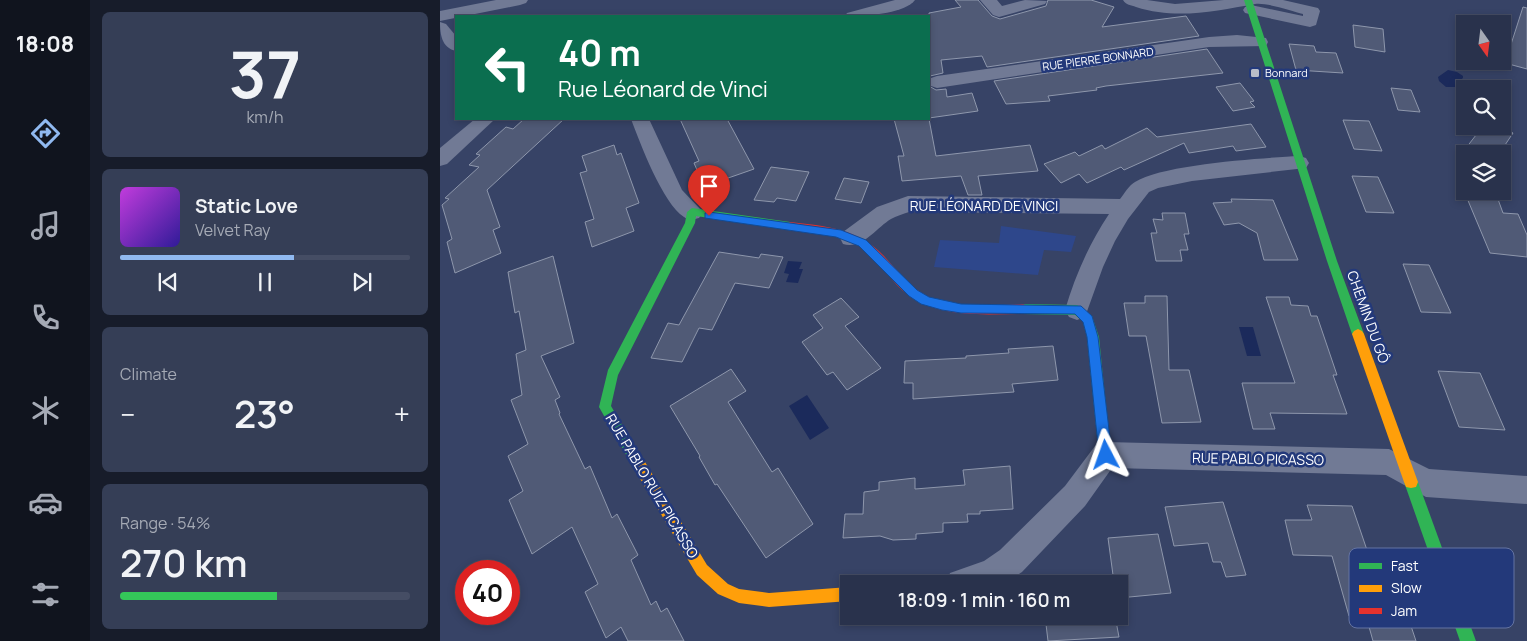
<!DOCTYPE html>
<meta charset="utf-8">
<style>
:root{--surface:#29324c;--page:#353e56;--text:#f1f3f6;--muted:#a5aab5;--line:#454d64;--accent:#90b9f0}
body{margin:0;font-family:Manrope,sans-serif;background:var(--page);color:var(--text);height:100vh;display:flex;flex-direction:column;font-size:19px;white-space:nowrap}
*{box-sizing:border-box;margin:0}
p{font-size:16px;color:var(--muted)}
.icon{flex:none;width:28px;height:28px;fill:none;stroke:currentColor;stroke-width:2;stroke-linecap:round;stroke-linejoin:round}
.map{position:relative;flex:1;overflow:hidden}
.details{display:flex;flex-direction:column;gap:12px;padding:12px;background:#171c2a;width:350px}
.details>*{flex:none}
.top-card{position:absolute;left:15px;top:15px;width:475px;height:105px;border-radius:0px;box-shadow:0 2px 8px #0003,0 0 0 1px var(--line);background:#0b6e4f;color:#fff;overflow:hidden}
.needle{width:32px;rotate:166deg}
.controls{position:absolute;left:1016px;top:15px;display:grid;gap:10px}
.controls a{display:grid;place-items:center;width:55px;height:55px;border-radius:0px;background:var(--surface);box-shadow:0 2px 8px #0003,0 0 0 1px var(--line);font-size:25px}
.speed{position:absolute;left:15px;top:560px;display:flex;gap:10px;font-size:25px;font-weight:700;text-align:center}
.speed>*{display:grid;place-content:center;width:65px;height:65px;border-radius:50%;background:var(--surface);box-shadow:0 2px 8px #0003,0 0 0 1px var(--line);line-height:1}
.speed .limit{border:8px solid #d22;background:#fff;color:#111}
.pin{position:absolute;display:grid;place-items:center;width:42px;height:42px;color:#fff;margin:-51px -21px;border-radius:50% 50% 50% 0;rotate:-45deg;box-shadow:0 0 5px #0007}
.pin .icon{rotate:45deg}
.me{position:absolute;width:55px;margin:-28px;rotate:356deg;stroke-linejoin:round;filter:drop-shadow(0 0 4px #0008)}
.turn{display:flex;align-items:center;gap:18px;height:105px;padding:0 20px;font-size:22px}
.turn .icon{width:65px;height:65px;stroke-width:2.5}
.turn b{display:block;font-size:35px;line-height:42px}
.big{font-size:38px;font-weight:600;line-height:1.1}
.details .card{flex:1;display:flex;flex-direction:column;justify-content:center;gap:8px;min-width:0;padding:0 18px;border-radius:8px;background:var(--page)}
.details .dial{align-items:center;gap:0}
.dial b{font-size:65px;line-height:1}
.song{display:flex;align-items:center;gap:15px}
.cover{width:60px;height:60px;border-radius:8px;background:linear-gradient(135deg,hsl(290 70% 55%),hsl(250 70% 35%))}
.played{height:5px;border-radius:2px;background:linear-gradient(90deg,var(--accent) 60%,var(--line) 60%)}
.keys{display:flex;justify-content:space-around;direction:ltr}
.heat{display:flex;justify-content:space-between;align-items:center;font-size:28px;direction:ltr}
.charge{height:8px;border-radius:4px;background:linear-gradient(90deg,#34c759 54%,var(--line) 0)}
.trip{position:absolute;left:400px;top:575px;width:288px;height:50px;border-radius:0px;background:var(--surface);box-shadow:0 2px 8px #0003,0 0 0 1px var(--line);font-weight:600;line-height:50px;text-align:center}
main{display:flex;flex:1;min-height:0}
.tab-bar{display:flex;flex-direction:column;width:90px;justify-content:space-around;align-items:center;background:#10141e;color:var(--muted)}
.tab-bar .icon{width:35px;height:35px}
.tab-bar .on{color:var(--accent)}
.tab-bar b{font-size:22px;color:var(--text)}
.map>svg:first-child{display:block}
.green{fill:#2e478b}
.water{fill:#1b2a5b}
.building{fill:#505a76;stroke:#8e97ac}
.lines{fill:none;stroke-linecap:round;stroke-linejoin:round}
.street{fill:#717a95;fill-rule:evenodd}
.fast{fill:#30b455;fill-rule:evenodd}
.slow{fill:#ff9f0a;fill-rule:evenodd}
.jam{fill:#e5322d;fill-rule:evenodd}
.route{fill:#1a73e8;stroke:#114b97}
.poi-dot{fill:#b9bdc9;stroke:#23397a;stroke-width:2}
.labels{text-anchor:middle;stroke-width:5;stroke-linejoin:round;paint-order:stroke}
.far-street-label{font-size:11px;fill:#fff;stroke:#23397a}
.far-poi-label{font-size:11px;fill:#fff;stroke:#23397a;text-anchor:start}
.street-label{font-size:14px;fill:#fff;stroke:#23397a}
.key{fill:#23397a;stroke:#6574a2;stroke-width:1}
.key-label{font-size:14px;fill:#fff}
</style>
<main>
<nav class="tab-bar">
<b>18:08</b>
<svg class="icon on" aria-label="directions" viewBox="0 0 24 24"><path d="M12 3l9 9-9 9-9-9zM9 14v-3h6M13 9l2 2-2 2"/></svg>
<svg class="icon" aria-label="music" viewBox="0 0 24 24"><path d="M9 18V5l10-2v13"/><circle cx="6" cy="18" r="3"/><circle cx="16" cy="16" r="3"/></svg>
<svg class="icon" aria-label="phone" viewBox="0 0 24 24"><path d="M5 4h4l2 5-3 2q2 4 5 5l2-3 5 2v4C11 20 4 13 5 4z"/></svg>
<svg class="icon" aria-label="climate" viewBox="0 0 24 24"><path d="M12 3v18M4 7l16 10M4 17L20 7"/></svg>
<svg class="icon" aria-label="car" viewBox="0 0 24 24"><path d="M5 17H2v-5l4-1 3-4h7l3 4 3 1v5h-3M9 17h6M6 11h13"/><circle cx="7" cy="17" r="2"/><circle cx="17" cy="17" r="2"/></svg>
<svg class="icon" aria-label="filters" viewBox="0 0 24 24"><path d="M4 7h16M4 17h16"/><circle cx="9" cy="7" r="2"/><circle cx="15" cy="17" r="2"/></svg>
</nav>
<section class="details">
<div class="card dial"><b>37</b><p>km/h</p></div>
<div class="card">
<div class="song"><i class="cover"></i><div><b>Static Love</b><p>Velvet Ray</p></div></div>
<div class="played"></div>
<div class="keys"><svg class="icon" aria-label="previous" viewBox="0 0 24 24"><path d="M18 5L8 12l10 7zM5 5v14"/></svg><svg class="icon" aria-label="pause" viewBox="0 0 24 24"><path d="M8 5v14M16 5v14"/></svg><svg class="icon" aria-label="next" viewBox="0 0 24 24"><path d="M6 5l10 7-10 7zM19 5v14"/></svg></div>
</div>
<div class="card"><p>Climate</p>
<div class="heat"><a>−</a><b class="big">23°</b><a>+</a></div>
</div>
<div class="card"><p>Range · 54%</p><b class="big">270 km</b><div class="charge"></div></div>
</section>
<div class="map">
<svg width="1087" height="641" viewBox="0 0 1087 641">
<rect width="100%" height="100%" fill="#374366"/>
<path class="green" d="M561,226L636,236L631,252L604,250L598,275L494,267L500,240L559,243Z"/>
<g class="water">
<path d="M1008,70L1017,72L1023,76V78L1019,81V87H1006L999,81L998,77Z"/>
<path d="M348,261L362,262L359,269H363L358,283L346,282L349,274L344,273Z"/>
<path d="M799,327H813L821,356H807Z"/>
<path d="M367,395L389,428L370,440L349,406Z"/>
</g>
<g class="building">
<path d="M515,0H538L552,16L560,19L606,6L608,0H651L674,7L662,27L746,16L759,36L547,67L542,56L501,60L503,73L490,76L489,79V13L521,7Z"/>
<path d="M1083,7L1087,8V69L1065,63Z"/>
<path d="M913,25L943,29L945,52L915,47Z"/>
<path d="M849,44L874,46L876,52L896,53L903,73L856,70Z"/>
<path d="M767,49L783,73L666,86L656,88L657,90L608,96L610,101L566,104L554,81Z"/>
<path d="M800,83L814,101L810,102L815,107L793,111L776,87Z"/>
<path d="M489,86L496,90L506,89L507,97L532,93L538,111L489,118Z"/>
<path d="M951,88L971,90L980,112L958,110Z"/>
<path d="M84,119H124L47,190L60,227L53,230L61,253L15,273L7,242L12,239L2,205L9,199L5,198L39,167L29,165L40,155L36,154L66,127L73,129Z"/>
<path d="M240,119H287L314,169L271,184H263L254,163L259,161Z"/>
<path d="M454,119H489L496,156L590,145L598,171L538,176L542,195H528L521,176L462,181L458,156H464Z"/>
<path d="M903,120L929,121L942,151L914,149Z"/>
<path d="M811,124L826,147L796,151L793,146L749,153L744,143L684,170L681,167L647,183L639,174L621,183L604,164L635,152L639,156L662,145L665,149L707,128L717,137Z"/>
<path d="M1043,126H1058L1073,133L1059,154H1039L1026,148Z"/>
<path d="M174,145L177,155L181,153L199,203L186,208L194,231L152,247L145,222L154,219L140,173L147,171L142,156Z"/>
<path d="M331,167L369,172L356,201L337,198L334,202L314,200Z"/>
<path d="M912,176L938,177L954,213L926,212Z"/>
<path d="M404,178L429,182L421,203L395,199Z"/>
<path d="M1024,191H1055L1063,213L1078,214L1087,235V257L1050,253Z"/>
<path d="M791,199L833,200L858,260H824L817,233L799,223L784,225L773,203L792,202Z"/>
<path d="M722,213H745L749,234H744L748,250H740L742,261H716L711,233H717L713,219L723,220Z"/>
<path d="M279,252L319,258L321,254L343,257L329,288L295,283L272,330L259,328L242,362L211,358L228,323L239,325Z"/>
<path d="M113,256L134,343L101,356L120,397L115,400L120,413L119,414L145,469L150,466L172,518L177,514L198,555L191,560L211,605L216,601L221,612L227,608L244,641H188L181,627L166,638L145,592L158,584L132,527L92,554L69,500L83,491L68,456L88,444L71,400L82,395L76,354L86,350L79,311L75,313L68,272Z"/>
<path d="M963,264L989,265L1011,313L981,312Z"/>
<path d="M705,296H727L729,370H749L761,422L722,423L706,336H689L684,303H705Z"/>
<path d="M826,297H849L851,305L868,306L871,316H877L897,375H893L907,414L830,413L835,429H813L802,383H855Z"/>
<path d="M401,298L419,317L405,326L441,368L407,390L393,372L387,375L362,342L383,328L373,315Z"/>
<path d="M613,346L618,380L572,384L574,392L473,399V383H464L465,361L526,358V356L569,353L568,349Z"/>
<path d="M291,369L306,391L288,402L332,472L338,468L373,524L326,558L277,484L275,485L259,457L260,456L230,406Z"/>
<path d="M998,371L1040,373L1065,430L1019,427Z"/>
<path d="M570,466L573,509L540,511V514H527L528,522L503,523V532L476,534V539L453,540L440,536L403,538L405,514H423L424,492L439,490V482L475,478V489L525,485L523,470Z"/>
<path d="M783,502L806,575L786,577L781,562H773L768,543L734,546L725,507Z"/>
<path d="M867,505L912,506L929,556L942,557L961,617H968L976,641H933L926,616H909L892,556L853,555L845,520H872Z"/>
<path d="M718,534L731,593L679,598V584H635L634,579L673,575L668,538Z"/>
<path d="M605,616H675L679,637L608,641Z"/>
</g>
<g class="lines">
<g class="street">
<path d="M56,0H88L86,3L80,5L0,21V11Z"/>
<path d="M455,0H475C465,14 421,17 405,16L407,13Z"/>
<path d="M540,0H557L562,6L585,0L607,1L605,4L559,17L553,15Z"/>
<path d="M683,0H707L735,4L784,0H843L878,8L880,11L876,25L870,27L805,13L803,10L805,7L811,5L863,16V14C852,11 825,2 815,4C776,11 736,20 696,7C691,5 686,5 683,0Z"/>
<path d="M0,22L6,24L16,36V51C2,48 0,35 0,22Z"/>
<path d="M797,35L826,38L828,42L826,46L769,47L497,88L491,86L489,83L491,78L497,76L769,37Z"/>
<path d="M35,119H55L7,164L0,166V148Z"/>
<path d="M191,119H209L242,190L263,212L259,218C254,219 250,221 244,217C223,204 200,143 191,119Z"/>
<path d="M859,156L866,158L869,163L866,168L752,181L718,188L709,192L688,219L675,241L663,267L645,317L637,320L629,317L625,310C635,276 649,244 669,214L469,212C463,214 456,216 451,219C436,228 422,250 403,244L400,238L403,232L437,207L468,196L680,199C684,194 689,185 695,182C723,164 824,158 859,156Z"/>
<path d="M665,442L949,449L989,469L1087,476V504L986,497L946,475L672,468L645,506L582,572L564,584H506L510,573L544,561L560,550L625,486L655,446Z"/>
</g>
<g class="fast">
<path d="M804,0H812L897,261L924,334L922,337L918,339L914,337L912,334L887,261Z"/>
<path d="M252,208L350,222L355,226L350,230L256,216L255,223L178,375L171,406L203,461L202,465L197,467L192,465L159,407L168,370L245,223L247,212Z"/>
<path d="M583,304L637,305L652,316L659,337L671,455L670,459L665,461L660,459L659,455L647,337L643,322L635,315L583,314L579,312L577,309L579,306Z"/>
<path d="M971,476L976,477L978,482L1036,641H1020L964,482L966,477Z"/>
</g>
<g class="slow">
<path d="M918,329L922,331L924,334L978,482L976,487L971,488L966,487L964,482L912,334L914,331Z"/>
<path d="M197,455L202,457L267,565L288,584L299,589L329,593L409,587V601L329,607L299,603L278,594L257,575L192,465L191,461L192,457Z"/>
</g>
<path class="jam" d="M350,222C385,226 418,228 444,256C458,271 470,288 489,297C517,310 553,305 583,304L587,306L589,309L587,312L583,314C539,314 491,320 457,285C443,270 432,252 413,242C393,231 368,235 346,229L345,226Z"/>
</g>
<path class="route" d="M269,212L401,230L426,240L477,290L489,297L521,304L641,306L652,316L658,337L672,455L670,459L666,461L661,459L659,455L647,337L643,322L635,314L521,313L502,310L481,304L469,296L419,246L396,237L265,218V213Z"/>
<rect class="poi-dot" x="810" y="68" width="10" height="10" rx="2.5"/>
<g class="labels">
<g class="far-street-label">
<text transform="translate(658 59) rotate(-8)" y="4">RUE PIERRE BONNARD</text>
</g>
<g class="far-poi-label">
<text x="825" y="77">Bonnard</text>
</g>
<g class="street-label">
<text x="544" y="211">RUE LÉONARD DE VINCI</text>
<text transform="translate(928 317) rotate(70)" y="5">CHEMIN DU GÔ</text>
<text transform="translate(818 459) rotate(1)" y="5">RUE PABLO PICASSO</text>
<text transform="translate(212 486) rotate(59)" y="5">RUE PABLO RUIZ PICASSO</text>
</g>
</g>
<rect x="909" y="548" width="165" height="80" rx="8" class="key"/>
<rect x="919" y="563" width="23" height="6" fill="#30b455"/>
<rect x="919" y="585" width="23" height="7" fill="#ff9f0a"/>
<rect x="919" y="608" width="23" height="6" fill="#e5322d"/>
<g class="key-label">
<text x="951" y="571">Fast</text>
<text x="951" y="593">Slow</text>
<text x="951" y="616">Jam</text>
</g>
</svg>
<div class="controls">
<a><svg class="needle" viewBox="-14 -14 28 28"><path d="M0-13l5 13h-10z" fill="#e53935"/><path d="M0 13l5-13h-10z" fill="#a5aab5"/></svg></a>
<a><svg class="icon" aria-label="search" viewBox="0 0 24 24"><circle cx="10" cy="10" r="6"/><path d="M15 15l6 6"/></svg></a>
<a><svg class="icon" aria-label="layers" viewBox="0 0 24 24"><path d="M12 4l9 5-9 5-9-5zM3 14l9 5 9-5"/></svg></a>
</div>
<div class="speed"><div class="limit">40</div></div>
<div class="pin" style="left:269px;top:216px;background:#d93025"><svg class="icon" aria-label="arrive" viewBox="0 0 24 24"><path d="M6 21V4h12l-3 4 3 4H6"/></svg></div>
<svg class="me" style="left:666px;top:455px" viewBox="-20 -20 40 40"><path d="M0-17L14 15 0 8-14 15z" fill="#1a73e8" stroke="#fff" stroke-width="4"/></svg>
<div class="trip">18:09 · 1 min · 160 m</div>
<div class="top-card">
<div class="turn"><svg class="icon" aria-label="left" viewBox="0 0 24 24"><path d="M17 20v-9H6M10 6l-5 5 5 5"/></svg><div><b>40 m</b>Rue Léonard de Vinci</div></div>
</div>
</div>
</main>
